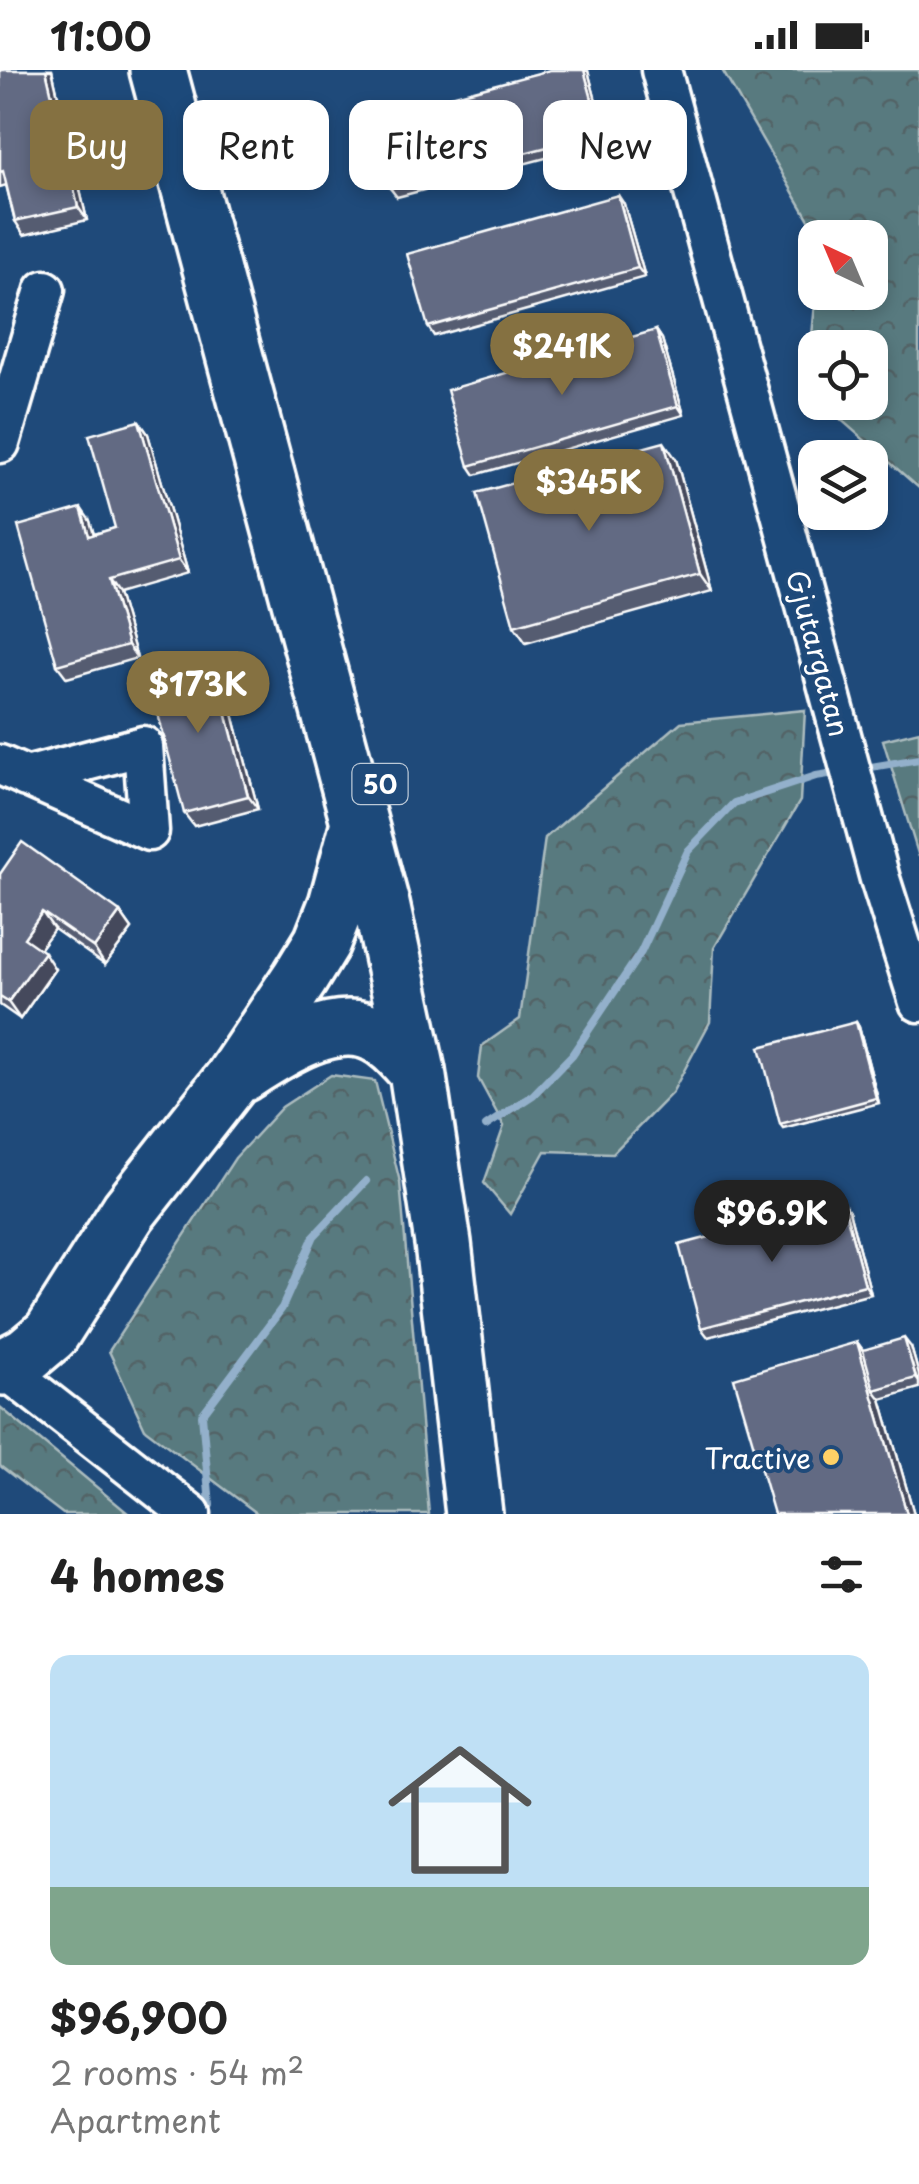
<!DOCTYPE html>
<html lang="en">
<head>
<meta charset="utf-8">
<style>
	body { margin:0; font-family:"Playpen Sans",sans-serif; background:#f6f6f6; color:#222; height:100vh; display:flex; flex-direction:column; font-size:38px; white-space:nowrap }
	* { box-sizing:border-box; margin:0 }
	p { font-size:32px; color:#767676 }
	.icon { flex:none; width:55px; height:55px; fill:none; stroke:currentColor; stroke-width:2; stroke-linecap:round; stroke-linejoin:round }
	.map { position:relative; height:1444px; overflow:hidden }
	.panel { display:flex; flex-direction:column; background:#fff; flex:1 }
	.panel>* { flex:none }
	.guide { position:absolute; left:30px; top:30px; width:860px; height:90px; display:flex; gap:20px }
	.needle { width:65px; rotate:316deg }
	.tools { position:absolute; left:798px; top:150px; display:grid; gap:20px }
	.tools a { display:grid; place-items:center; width:90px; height:90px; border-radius:20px; background:#fff; box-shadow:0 5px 15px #0003; font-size:50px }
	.price { position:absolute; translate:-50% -85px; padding:0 22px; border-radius:35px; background:#857141; color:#fff; font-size:32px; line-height:65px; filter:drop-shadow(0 2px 5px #0008) }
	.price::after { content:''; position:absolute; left:50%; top:60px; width:30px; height:22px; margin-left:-15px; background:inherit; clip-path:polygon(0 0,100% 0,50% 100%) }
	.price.on { background:#222; color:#fff }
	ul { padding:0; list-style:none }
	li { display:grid; align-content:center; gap:20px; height:530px; padding:0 50px }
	li span { display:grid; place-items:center; height:310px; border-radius:20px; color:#555 }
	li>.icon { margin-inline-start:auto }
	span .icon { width:180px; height:180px; fill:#fffc; stroke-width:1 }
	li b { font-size:42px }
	h2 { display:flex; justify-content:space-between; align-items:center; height:120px; padding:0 50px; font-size:42px }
	.pill { padding:0 35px; border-radius:20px; background:#fff; box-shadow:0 5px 15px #0003; font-size:35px; line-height:90px }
	.pill.on { background:#857141; color:#fff }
	.status { display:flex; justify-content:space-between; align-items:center; height:70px; padding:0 50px; background:#fff; direction:ltr }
	.status svg { height:28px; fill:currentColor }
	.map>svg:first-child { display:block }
	.forest { fill:url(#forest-crowns); stroke:#acbcbf; stroke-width:2.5 }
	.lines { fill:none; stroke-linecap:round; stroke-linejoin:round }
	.stream { stroke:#93b0cb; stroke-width:8 }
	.minor-casing { stroke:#fff; stroke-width:45 }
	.highway-casing { stroke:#fff; stroke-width:62 }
	.minor { stroke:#1f4a7a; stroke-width:38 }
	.highway { stroke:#1f4a7a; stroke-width:55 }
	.wall { fill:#545b71; stroke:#fff; stroke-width:2.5 }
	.shaded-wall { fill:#454a5c; stroke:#fff; stroke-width:2.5 }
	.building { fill:#626a83; stroke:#fff; stroke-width:2.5 }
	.poi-dot { fill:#ffd166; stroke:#1f4a7a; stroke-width:4 }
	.labels { text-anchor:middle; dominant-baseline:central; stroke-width:8; stroke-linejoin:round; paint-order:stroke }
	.shield { fill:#1f4a7a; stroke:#bcc9d7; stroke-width:2.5 }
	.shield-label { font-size:25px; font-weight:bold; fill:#fff }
	.street-label { font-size:28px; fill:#fff; stroke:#1f4a7a }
	.poi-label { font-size:28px; fill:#fff; stroke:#1f4a7a; text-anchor:end }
</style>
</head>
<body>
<div class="status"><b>11:00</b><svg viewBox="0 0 49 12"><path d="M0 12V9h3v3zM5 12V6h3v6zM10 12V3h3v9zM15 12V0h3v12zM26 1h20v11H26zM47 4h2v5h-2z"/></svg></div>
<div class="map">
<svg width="919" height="1444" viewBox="0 0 919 1444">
	<defs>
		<pattern id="forest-crowns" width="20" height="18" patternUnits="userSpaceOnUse" patternTransform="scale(2.5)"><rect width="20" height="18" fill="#587a7f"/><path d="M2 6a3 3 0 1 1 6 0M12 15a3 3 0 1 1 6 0" fill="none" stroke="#526366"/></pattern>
	</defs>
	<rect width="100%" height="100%" fill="#1f4a7a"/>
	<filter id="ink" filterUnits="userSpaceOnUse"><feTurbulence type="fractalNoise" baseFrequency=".01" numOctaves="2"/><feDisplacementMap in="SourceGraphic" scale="20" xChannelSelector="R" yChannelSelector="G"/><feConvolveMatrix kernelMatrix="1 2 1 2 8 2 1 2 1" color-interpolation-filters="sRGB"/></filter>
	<g filter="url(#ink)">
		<path class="forest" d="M722 0H919V418L822 333 870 332V278H815V326L807 319 816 223 870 222V168L819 167Z
			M805 640 800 731 714 878 710 952 672 1023 613 1083 545 1081 510 1144 484 1113 504 1056 478 1008 482 976 520 949 545 768 681 652Z
			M919 661V787L883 670Z
			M331 1005 375 1011 400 1112 429 1444H258L145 1359 109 1281 235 1088 282 1037Z
			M0 1337 129 1444H63L0 1396Z"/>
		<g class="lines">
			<path class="stream" d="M859 699 919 689
				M486 1056 533 1025 572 985 641 882 688 781 734 733 816 706 841 702
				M210 1435 202 1345 282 1238 314 1166 366 1111"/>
			<g class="minor-casing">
				<path id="minor" d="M661 0 880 809 919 932
					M0 373 45 220
					M0 695 149 761 143 676 26 707
					M0 1295 191 1444"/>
			</g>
			<g class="highway-casing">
				<path id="highway" d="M158 0 381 834 417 1001 443 1173 474 1444
					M242 1004C276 982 333 943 375 964 392 972 404 987 417 1001
					M3 1297 26 1285 51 1264 129 1141 231 1011 300 908 322 872 337 834 358 757"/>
			</g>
			<use href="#minor" class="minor"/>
			<use href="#highway" class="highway"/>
		</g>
		<path class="wall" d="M0 0H52L87 150 24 165 15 151 6 115 0 117Z
			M588 1 607 72 397 127 390 118Z
			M624 134 645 207 434 266 428 257Z
			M656 260 662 269 684 345 475 405 469 396Z
			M139 351 148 364 188 503 118 523 137 588 67 608 57 595 90 451 94 464 115 458Z
			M676 389 712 521 526 573 514 556Z
			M212 589 222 602 258 739 194 756 184 743Z
			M0 804 120 842 132 859 105 895 54 859 39 879 55 899 20 949 0 935Z
			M856 952 859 957 879 1033 783 1058 780 1054Z
			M843 1132 849 1141 871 1224 708 1267 701 1258Z
			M857 1272 863 1280 911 1277 919 1305V1318L881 1329 914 1444Z"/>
		<path class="shaded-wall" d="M46 0H52L87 150 78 137Z
			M584 0 588 1 607 72 601 63Z
			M618 125 624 134 645 207 638 198Z
			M656 260 662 269 684 345 678 336Z
			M139 351 148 364 188 503 179 490Z
			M664 372 676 389 712 521 700 504Z
			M81 438 90 451 98 479 89 466Z
			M109 510 118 523 137 588 128 575Z
			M212 589 222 602 258 739 248 726Z
			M42 842 54 859 35 885 24 868Z
			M120 842 132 859 105 895 94 878Z
			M44 882 55 899 20 949 8 932Z
			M856 952 859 957 879 1033 876 1028Z
			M843 1132 849 1141 871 1224 865 1215Z
			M904 1268 911 1277 919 1305V1312L916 1308Z
			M857 1272 869 1289 874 1320 881 1329 914 1444H907Z"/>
		<path class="building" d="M0 0H46L78 137 15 151 3 101 0 102Z
			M550 0H584L601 63 390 118 372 47Z
			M618 125 638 198 428 257 407 184Z
			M656 260 678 336 469 396 447 320Z
			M139 351 179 490 109 510 128 575 57 595 18 456 81 438 89 466 115 458 89 365Z
			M664 372 700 504 514 556 477 423Z
			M212 589 248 726 184 743 148 606Z
			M22 772 120 842 94 878 42 842 24 868 44 882 8 932 0 927V804Z
			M856 952 876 1028 780 1054 760 977Z
			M843 1132 865 1215 701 1258 679 1175Z
			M904 1268 916 1308 874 1320 863 1280Z
			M857 1272 907 1444H774L734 1308Z"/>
	</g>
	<circle class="poi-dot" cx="831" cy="1387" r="10"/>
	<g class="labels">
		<rect class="shield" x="352.5" y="694" width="55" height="40" rx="8"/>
		<g class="shield-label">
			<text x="380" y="714">50</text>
		</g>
		<g class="street-label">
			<text transform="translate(819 583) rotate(75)">Gjutargatan</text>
		</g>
		<g class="poi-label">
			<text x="811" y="1387">Tractive</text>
		</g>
	</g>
</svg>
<div class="tools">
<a><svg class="needle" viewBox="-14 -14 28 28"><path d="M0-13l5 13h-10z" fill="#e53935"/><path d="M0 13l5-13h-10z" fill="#767676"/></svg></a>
<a><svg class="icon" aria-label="locate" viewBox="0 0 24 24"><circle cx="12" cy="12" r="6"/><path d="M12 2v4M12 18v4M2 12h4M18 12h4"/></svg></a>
<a><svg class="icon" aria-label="layers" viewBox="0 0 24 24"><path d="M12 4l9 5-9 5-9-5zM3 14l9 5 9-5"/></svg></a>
</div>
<b class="price" style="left:562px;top:328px">$241K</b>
<b class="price" style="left:589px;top:464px">$345K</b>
<b class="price" style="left:198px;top:666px">$173K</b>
<b class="price on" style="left:772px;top:1195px">$96.9K</b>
<div class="guide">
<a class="pill on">Buy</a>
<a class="pill">Rent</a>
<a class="pill">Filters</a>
<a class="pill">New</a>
</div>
</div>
<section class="panel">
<h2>4 homes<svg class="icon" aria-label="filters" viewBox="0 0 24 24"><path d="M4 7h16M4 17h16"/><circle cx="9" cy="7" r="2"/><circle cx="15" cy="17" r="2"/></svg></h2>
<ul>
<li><span style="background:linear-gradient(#bfe0f5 75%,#7fa58c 0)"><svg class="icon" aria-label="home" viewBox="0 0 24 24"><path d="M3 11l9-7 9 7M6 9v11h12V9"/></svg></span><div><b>$96,900</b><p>2 rooms · 54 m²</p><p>Apartment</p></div></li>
</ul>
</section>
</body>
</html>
